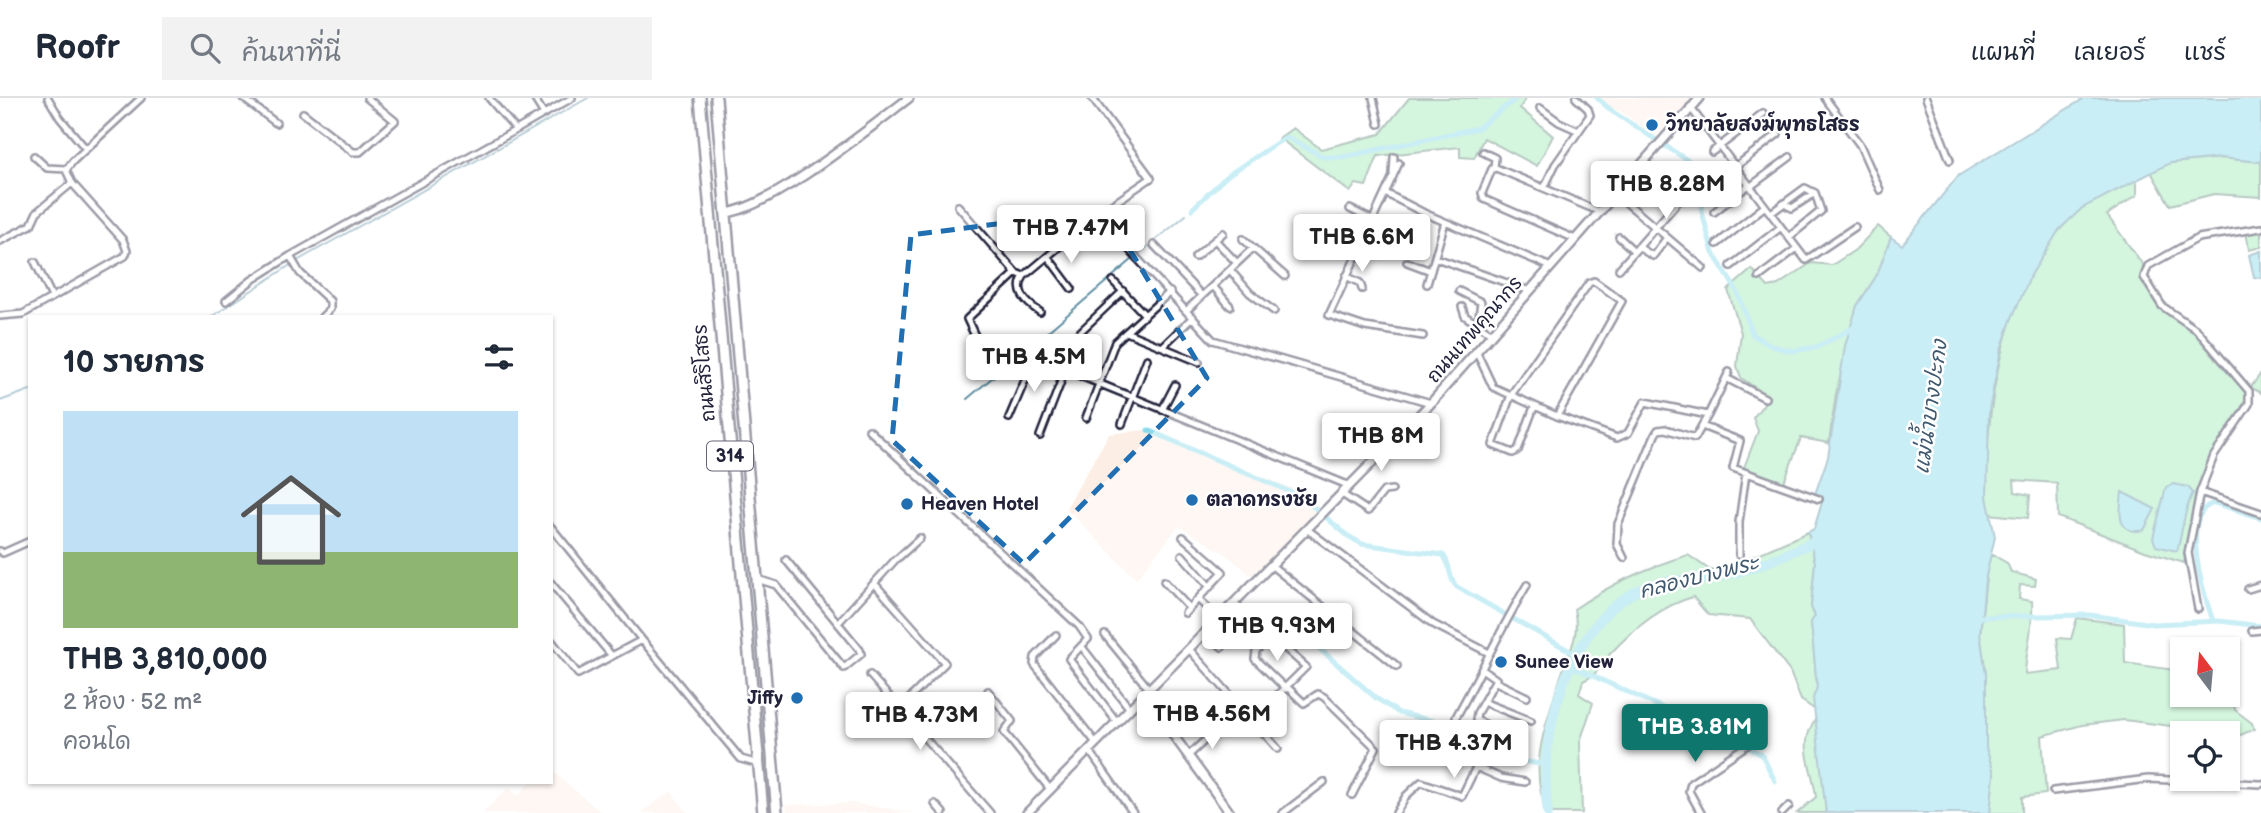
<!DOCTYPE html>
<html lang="th">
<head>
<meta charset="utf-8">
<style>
	body { margin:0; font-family:"Balsamiq Sans","Playpen Sans Thai",sans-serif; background:#f2f2f3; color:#1f2937; height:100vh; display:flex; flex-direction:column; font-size:26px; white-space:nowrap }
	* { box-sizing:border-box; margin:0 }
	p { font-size:23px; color:#747a83 }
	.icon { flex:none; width:38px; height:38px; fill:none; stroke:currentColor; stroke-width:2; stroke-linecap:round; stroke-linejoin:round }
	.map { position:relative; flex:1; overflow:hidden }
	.sheet { position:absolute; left:28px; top:217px; width:525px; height:469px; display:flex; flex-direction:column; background:#fff; border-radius:0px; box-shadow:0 2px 5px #0004 }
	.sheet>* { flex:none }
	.needle { width:46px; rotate:344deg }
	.fabs { position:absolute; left:2170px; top:539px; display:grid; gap:14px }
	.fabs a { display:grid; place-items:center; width:70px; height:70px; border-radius:0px; background:#fff; box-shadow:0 2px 5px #0004; font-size:35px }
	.price { position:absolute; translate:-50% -60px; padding:0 16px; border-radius:7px; background:#fff; color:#222; font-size:23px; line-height:46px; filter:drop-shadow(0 2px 4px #0008) }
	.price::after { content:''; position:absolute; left:50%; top:42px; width:21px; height:16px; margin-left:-10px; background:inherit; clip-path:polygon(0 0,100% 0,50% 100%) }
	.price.selected { background:#0f766e; color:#fff }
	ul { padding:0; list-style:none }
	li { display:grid; align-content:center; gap:14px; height:371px; padding:0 35px }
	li+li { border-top:2px solid #e0e1e3 }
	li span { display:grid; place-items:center; height:217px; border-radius:0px; color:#555 }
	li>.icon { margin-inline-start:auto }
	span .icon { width:126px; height:126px; fill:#fffc; stroke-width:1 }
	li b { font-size:30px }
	h2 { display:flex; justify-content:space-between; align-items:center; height:84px; padding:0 35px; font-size:30px }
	header { display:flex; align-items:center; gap:42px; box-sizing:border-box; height:98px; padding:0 35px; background:#fff; border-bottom:2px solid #e0e1e3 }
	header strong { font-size:33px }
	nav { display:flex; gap:38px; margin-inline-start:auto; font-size:24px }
	.search { width:490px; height:63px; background:#f2f2f3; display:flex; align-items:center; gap:18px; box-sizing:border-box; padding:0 24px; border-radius:0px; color:#747a83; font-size:26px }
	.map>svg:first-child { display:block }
	.built { fill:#fceee4 }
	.green { fill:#a0e8b6; stroke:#618578; stroke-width:2 }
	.water { fill:#8ad9e9; stroke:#6090a3; stroke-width:2 }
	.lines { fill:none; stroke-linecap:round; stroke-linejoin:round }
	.stream { stroke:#6090a3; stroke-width:2 }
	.canal { stroke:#8ad9e9; stroke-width:5 }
	.river { stroke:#8ad9e9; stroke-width:10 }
	.street-casing { stroke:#22223b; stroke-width:10 }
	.secondary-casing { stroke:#22223b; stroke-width:12 }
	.highway-casing { stroke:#22223b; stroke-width:14 }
	.street { stroke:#fff; stroke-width:5 }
	.secondary { stroke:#fff; stroke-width:7 }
	.highway { stroke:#fff; stroke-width:9 }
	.marked { fill:none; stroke:#1f6fb2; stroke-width:5; stroke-dasharray:14 9; stroke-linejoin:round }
	.poi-dot { fill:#1f6fb2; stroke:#fff; stroke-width:2.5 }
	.labels { text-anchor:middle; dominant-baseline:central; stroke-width:5; stroke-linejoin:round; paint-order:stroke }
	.shield { fill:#fff; stroke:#646476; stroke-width:2 }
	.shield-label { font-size:18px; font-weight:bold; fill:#22223b }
	.poi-label { font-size:19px; font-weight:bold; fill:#22223b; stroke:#fff; text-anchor:start }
	.street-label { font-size:19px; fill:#22223b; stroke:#fff }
	.water-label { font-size:21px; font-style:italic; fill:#41596f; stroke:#fff }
</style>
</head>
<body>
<header>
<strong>Roofr</strong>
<div class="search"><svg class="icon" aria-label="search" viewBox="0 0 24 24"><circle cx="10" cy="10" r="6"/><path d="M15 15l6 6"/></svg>ค้นหาที่นี่</div>
<nav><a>แผนที่</a><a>เลเยอร์</a><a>แชร์</a></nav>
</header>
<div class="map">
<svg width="2261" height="715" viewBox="0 0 2261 715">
	<rect width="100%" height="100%" fill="#fff"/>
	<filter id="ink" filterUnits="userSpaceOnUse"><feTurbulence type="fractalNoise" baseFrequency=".0143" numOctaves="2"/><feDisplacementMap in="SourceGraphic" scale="14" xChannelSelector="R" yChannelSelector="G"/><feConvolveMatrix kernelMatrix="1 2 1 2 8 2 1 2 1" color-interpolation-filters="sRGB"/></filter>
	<g filter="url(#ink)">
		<path class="built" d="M1602 0H1693L1654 39 1623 15 1600 6Z
			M1144 332 1304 395 1321 410 1252 478 1227 457 1179 428 1136 481 1066 410 1109 336Z
			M551 672 602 715H483L509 689 518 698 530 684H551Z
			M671 694 688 715H640Z
			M852 705 914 715H787L786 707Z"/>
		<path class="green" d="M1409 0H1526L1520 10 1553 38 1537 68 1484 40 1474 60 1460 59V49L1378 58 1366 88 1356 86 1350 94 1279 40 1293 30 1321 51 1380 36Z
			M2221 60 2261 64V99L2214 96 2170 107 2151 74 2170 65Z
			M2137 80V97L2107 117 2143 167 2142 182 2251 289 2261 275V295L2252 290 2199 387 2184 465 2145 453 2058 419 2057 385 2014 382 2015 394 2030 397 2028 420 1988 416C1981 321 2002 175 2081 111 2096 98 2120 90 2137 80Z
			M1878 128 1891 139 1877 177 1857 208 1836 296 1829 345 1801 340 1784 384 1743 372 1758 333 1753 320 1769 299 1741 280 1737 268 1741 235 1728 192 1752 171 1768 189 1778 187 1811 165 1832 167 1855 152Z
			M2261 132V149L2249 152 2246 133Z
			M1808 434 1815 464 1811 509 1815 519 1811 524 1817 589 1814 611 1801 602 1790 574 1750 521 1708 517 1693 499C1660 508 1632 532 1609 557 1599 568 1598 577 1583 583L1579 596 1593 605 1580 644 1582 715H1549C1526 677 1546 624 1559 584 1567 557 1581 540 1574 511 1611 486 1645 470 1688 457L1710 472 1720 473Z
			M1993 457 2007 465 2011 474 2036 481 2035 488 2020 487 2019 501 2032 503C2034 528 2026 551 2025 576L2061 572 2057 540 2071 541 2077 520 2124 526 2125 565 2182 573V597H2228V578L2235 612 2252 625 2254 631 2241 637 2124 622 2082 627 2042 638 2046 696 2022 699V715H1990L1994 675 1986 650V576L1980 536 1988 460Z
			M1817 619 1826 715H1797L1816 699C1813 669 1796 646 1817 619Z"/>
		<path class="water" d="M2085 0H2261V64L2221 60 2170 65 2082 110 2059 132 2031 177 2011 222 2001 252 1989 312 1987 399 1995 439 1985 482 1980 536 1986 576V650L1994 675 1990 715H1826L1813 600 1817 589 1811 524 1815 518 1811 509 1815 464 1808 434 1814 431 1823 401 1815 396 1828 359 1845 248 1857 208 1877 177 1891 139 1902 147 1958 78Z
			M2261 153V180L2254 179 2249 157Z
			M2173 386 2188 389 2193 395C2183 414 2183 433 2177 453L2156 448 2153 440 2166 390Z
			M2122 394 2155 411 2144 432C2115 438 2120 413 2122 394Z"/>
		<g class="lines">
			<path class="stream" d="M1140 155 1186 117
				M297 163 588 0
				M211 219 292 166
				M1026 252 1133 161
				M967 301 1019 257
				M0 303 30 292"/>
			<path class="canal" d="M1597 0 1613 14 1698 69 1704 82 1702 114 1713 155 1737 193 1753 237 1772 248 1792 253 1817 249 1855 229
				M1192 111 1228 77 1286 39 1324 59H1344L1478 30 1517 0
				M1148 332 1302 399 1348 438 1362 446 1443 457C1452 467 1447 479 1457 489L1577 557
				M1978 519 2090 517 2154 526 2219 523 2261 528
				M2213 523C2205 500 2177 413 2215 405L2261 420
				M1320 551 1376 600 1399 615 1433 623 1518 662 1545 667
				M1571 568 1750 650 1762 657 1775 683"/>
			<path class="river" d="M1548 715C1536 642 1567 526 1639 492 1665 479 1695 483 1722 478 1756 472 1790 453 1822 441"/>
			<g class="street-casing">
				<path id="street" d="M48 0 60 20 86 51
					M243 0 276 25
					M489 0 516 32 572 0
					M534 0 544 16
					M1373 0 1379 26
					M1825 0 1860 47 1880 92
					M1926 0 1950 62
					M1690 9 1806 162 1855 129
					M1540 10 1559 24 1579 33
					M303 15 353 54H360L395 23 367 0
					M1483 54 1495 60 1494 70
					M1712 54 1763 15
					M34 58 47 70 67 71
					M1399 65 1329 217 1365 229 1423 238
					M1735 69 1778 36
					M1393 76 1394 59
					M1751 88 1790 59
					M1544 90 1555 67 1590 17 1588 11 1576 0
					M1615 95 1703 170
					M1387 96 1424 115 1551 169
					M1784 106 1792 110 1815 95
					M958 108 1016 175 1024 178 1097 117 1151 80 1092 0
					M1350 111 1374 123
					M1714 114 1749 87
					M1771 115 1805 90 1815 95 1821 113 1789 139
					M1097 117 1213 242 1431 305
					M2261 130 2198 140 2148 168 2144 179 2162 208 2197 232 2249 293V306L2214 358 2200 394 2261 415
					M1619 139 1634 153
					M1243 141 1285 178
					M1575 141 1484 101 1482 95 1492 71 1496 70 1598 113
					M1215 142 1237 165
					M0 143 31 127 37 114 72 85
					M1717 146 1765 108
					M1154 147 1202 198
					M1638 149 1653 158 1666 141
					M290 158 300 175 330 203V211L322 219
					M1048 159 1072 191
					M1195 159 1223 135
					M1436 160 1530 193
					M35 164 52 199
					M1407 164 1431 173
					M1731 168 1781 129
					M1619 171 1691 89
					M1230 172 1250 195 1274 213
					M1024 178C1014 193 1026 205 1040 214
					M1346 178 1360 185 1362 191
					M1759 179 1797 150
					M1113 183 1145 217
					M1427 186 1445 124
					M1213 188 1230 208
					M1459 193 1481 204 1478 226
					M226 203 252 182 290 158 516 32
					M1462 209 1465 218 1492 236
					M1187 212 1253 150
					M0 218 23 216 125 158 127 153 123 142 72 85 66 72 73 63 141 0
					M1126 234 1199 264
					M975 238 967 221 1016 175
					M1163 248 1193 219
					M1022 254 1350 388
					M1477 255 1493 289 1557 318 1617 340 1628 335 1645 304 1708 317 1729 274
					M1726 280 1765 300
					M1534 309 1518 352 1513 355 1493 347 1511 297 1589 185 1594 183 1622 203 1557 318
					M1162 312 1175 287
					M1009 320 1034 261
					M1086 320 1115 244 1170 194
					M1122 326 1147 261
					M1702 328 1740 343 1733 370 1819 401
					M869 332 1079 528 1088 541 1069 561 1117 624
					M1040 338 1080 234 1123 193
					M1342 396 1368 413 1384 393 1392 392
					M551 429 642 542
					M1308 432 1433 526 1489 555
					M1183 439 1223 474 1185 515
					M0 453 3 455 30 443
					M1182 457 1210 489
					M1739 457V424L1746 375
					M899 459 920 440
					M1624 460 1617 446 1618 426 1655 337 1658 332 1665 331 1695 340 1708 317
					M1272 468 1397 568
					M757 481 776 487 844 570 861 556 860 552 786 462
					M1164 483 1189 510
					M551 485 612 558
					M874 485 945 565 899 611
					M2248 491 2261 487
					M1198 501 1218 521
					M1234 505 1306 569 1252 622
					M2198 511 2188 455 2200 394
					M838 525 896 461
					M1207 533 1222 549
					M2252 533 2261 532
					M1056 537 1035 559 1034 566 1096 645
					M1105 537 1149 591
					M1271 538 1256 553 1255 561 1286 591
					M551 542 578 576 642 542 741 661 759 666
					M1082 549 1130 611
					M1189 551 1278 651
					M1483 572 1496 581 1477 615 1476 622 1519 642
					M870 577 990 715
					M1496 584 1527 599
					M1288 590 1304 605 1318 596 1324 599 1376 650 1352 697
					M988 593 1012 623 1004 634 1050 691
					M1483 604 1531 623
					M1456 619C1481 575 1501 530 1527 487
					M1089 652 1133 715
					M1188 658 1218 630
					M2053 693 2148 681 2261 686
					M935 706 943 715
					M1283 715 1324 684
					M1396 715 1406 698 1421 684 1462 698 1476 669 1501 680 1525 684
					M1701 715 1689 693 1691 685 1759 639
					M1782 715 1789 708"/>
			</g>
			<g class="secondary-casing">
				<path id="secondary" d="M725 115C772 110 869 30 909 0
					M1144 597 1230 715
					M1027 715 1431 305 1700 0"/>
			</g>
			<g class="highway-casing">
				<path id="highway" d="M700 0 763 715
					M716 0 777 715"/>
			</g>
			<use href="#street" class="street"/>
			<use href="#secondary" class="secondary"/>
			<use href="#highway" class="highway"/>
		</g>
	</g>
	<path d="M0 0H2261V715H0ZM1106 112 1207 280 1024 466 892 342 911 137Z" fill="#fff" fill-opacity=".55" fill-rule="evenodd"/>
	<path class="marked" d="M1106 112 1207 280 1024 466 892 342 911 137Z"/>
	<g class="poi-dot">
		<circle cx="1652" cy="27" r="7"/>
		<circle cx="1192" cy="402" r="7"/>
		<circle cx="907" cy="406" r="7"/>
		<circle cx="1501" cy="564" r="7"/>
		<circle cx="797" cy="600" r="7"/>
	</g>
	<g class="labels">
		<rect class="shield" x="707" y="343.5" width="46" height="29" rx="5"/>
		<g class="shield-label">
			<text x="730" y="358">314</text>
		</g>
		<g class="poi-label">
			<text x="1666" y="27">วิทยาลัยสงฆ์พุทธโสธร</text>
			<text x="1206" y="402">ตลาดทรงชัย</text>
			<text x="921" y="406">Heaven Hotel</text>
			<text x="1515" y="564">Sunee View</text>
			<text x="783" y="600" text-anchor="end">Jiffy</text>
		</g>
		<g class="street-label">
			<text transform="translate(1475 232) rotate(-49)">ถนนเทพคุณากร</text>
			<text transform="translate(705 275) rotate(-95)">ถนนสิริโสธร</text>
		</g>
		<g class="water-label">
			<text transform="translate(1931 309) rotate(-82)">แม่น้ำบางปะกง</text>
			<text transform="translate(1699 479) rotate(-14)">คลองบางพระ</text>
		</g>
	</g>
</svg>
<div class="fabs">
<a><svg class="needle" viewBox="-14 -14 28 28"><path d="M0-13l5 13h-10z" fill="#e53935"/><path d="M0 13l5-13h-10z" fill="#747a83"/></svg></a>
<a><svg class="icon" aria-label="locate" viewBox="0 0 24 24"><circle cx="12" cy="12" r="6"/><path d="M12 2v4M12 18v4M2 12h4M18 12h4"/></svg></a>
</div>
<b class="price" style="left:1666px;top:123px">THB 8.28M</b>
<b class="price" style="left:1071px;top:167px">THB 7.47M</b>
<b class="price" style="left:1362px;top:176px">THB 6.6M</b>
<b class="price" style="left:1034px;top:296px">THB 4.5M</b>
<b class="price" style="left:1381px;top:375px">THB 8M</b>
<b class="price" style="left:1277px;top:565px">THB 9.93M</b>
<b class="price" style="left:1212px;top:653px">THB 4.56M</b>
<b class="price" style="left:920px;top:654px">THB 4.73M</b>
<b class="price selected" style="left:1695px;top:666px">THB 3.81M</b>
<b class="price" style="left:1454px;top:682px">THB 4.37M</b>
<section class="sheet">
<h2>10 รายการ<svg class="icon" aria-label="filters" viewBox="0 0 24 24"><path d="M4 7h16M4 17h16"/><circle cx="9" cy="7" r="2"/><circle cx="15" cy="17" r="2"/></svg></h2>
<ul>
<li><span style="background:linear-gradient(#bfe0f5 65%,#8fb573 0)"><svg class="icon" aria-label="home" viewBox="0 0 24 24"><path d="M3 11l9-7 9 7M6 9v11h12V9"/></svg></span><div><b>THB 3,810,000</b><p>2 ห้อง · 52 m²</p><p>คอนโด</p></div></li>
</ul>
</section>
</div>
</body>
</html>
